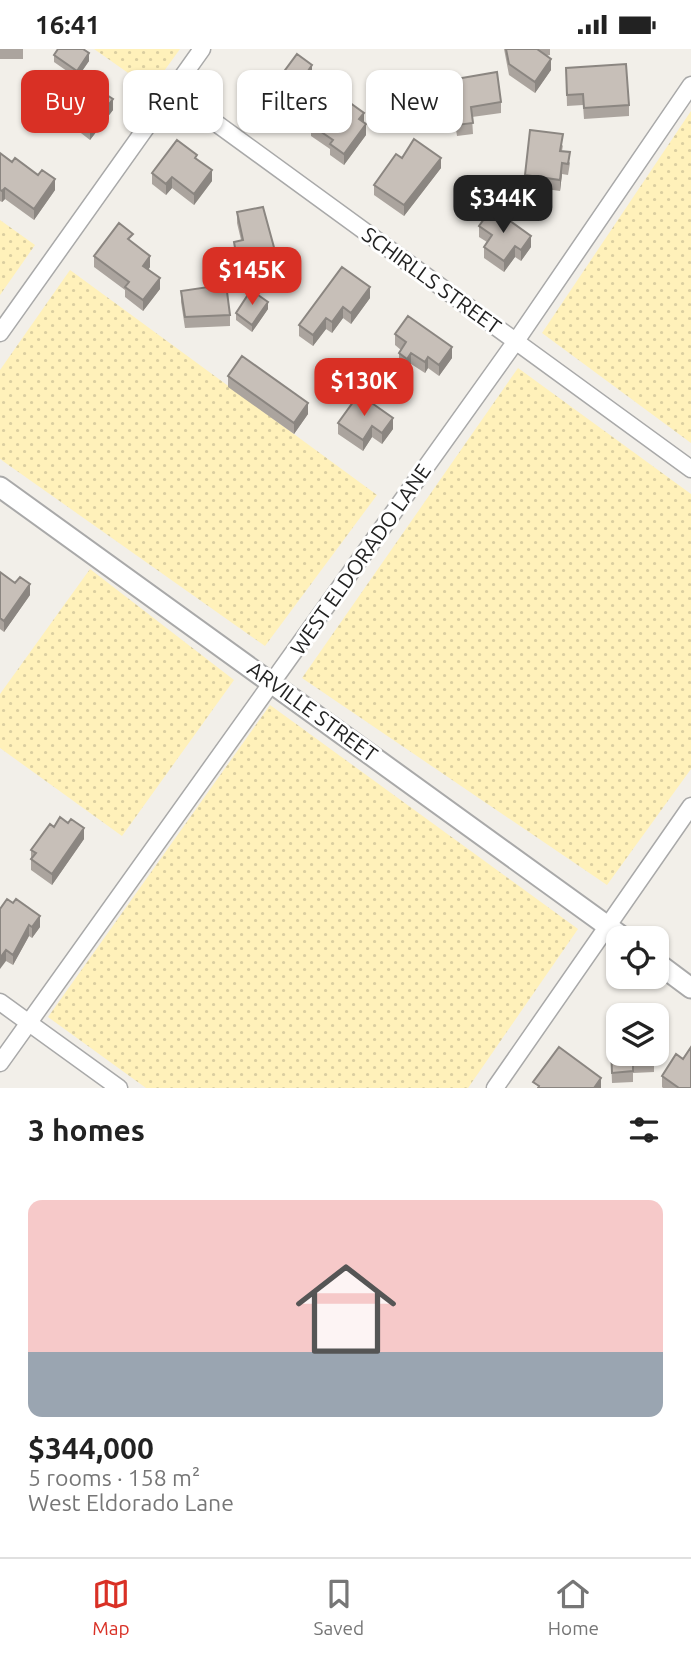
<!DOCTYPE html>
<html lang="en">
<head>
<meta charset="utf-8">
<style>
	body { margin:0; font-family:Ubuntu,sans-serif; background:#f2f2f2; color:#222; height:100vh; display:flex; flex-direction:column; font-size:26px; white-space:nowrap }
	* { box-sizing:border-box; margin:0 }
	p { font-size:23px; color:#767676 }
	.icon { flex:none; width:38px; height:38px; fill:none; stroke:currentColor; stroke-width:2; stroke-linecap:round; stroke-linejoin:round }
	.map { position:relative; height:1039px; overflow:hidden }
	.side { display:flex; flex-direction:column; background:#fff; flex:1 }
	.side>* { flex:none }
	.guide { position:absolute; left:21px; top:21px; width:649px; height:63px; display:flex; gap:14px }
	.controls { position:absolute; left:606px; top:877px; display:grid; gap:14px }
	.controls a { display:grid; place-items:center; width:63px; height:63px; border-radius:14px; background:#fff; box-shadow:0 2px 5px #0004; font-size:35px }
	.price { position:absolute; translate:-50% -60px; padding:0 16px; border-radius:14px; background:#d93025; color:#fff; font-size:23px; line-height:46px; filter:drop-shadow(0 2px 4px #0008) }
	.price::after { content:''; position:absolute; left:50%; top:42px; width:21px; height:16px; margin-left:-10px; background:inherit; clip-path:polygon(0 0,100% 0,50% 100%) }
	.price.active { background:#222; color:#fff }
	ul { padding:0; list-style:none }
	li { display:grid; align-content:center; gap:14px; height:371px; padding:0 28px }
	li+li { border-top:2px solid #e0e0e0 }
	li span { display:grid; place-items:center; height:217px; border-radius:14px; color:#555 }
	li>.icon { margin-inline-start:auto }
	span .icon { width:126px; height:126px; fill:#fffc; stroke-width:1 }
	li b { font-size:30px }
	h2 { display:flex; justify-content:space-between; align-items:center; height:84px; padding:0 28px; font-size:30px }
	.tag { padding:0 24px; border-radius:14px; background:#fff; box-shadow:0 2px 5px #0004; font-size:24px; line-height:63px }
	.tag.active { background:#d93025; color:#fff }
	.status { display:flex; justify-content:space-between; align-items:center; height:49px; padding:0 35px; background:#fff; direction:ltr }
	.status svg { height:19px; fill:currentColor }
	.dock { display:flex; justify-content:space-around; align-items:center; height:98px; border-top:2px solid #e0e0e0; background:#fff; font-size:19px; color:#767676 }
	.dock a { display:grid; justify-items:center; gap:4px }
	.dock .active { color:#d93025 }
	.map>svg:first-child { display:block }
	.sand { fill:url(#sand-dots) }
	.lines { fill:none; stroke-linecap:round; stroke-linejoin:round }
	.minor-casing { stroke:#a9a9a9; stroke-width:19 }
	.tertiary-casing { stroke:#a9a9a9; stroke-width:23 }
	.minor { stroke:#fff; stroke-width:16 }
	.tertiary { stroke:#fff; stroke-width:19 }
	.wall { fill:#aba49e }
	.shaded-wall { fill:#8b8681 }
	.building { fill:#c7bfb8; stroke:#8b8681; stroke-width:2 }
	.labels { text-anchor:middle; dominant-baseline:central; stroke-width:6; stroke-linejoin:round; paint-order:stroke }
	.street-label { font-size:21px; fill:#222; stroke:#fff }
</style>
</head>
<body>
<div class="status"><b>16:41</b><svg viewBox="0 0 49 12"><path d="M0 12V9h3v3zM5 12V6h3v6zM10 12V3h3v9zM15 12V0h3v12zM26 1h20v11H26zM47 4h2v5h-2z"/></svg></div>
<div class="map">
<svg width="691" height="1039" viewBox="0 0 691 1039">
	<defs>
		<pattern id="sand-dots" width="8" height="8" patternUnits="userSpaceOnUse" patternTransform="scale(1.75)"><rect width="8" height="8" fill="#fff1ba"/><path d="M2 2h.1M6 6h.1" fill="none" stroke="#dacea0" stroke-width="1.8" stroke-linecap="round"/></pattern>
	</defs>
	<rect width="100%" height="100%" fill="#f2efe9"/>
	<path class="sand" d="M94 0H180L151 40Z
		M691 62V394L542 284Z
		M0 171 35 196 0 246Z
		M70 221 377 446 265 597 0 410V321Z
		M518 319 691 445V720L607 836 302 629Z
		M90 520 234 631 122 787 0 699V645Z
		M270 656 578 880 468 1039H146L48 968Z"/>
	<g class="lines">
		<g class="minor-casing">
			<path id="minor" d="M172 42 691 420
				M0 284 202 0
				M0 953 119 1039
				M0 1014 516 292 691 36
				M495 1039 691 757"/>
		</g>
		<g class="tertiary-casing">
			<path id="tertiary" d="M0 438 624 889
				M656 913 691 939"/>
		</g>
		<use href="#minor" class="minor"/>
		<use href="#tertiary" class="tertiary"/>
	</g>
	<path class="wall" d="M0 0H23V10H0Z
		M504 0H550V6L546 7 551 21 535 44 509 26Z
		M54 6 89 12 78 28 113 61 90 91 77 81V70L59 57V46L74 27 54 13Z
		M566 19 629 56V67L584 70 583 56 567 57Z
		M312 23 291 55 274 44V36Z
		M450 31 501 53V64L472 68 473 85 457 87 450 41Z
		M364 74 366 86 344 116 330 106V100L311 87V76Z
		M563 96 562 102 570 114 568 126 562 125 560 142 525 137V126Z
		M0 104 55 141 34 171 5 150 2 153 0 152Z
		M402 109 441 119 404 167 374 146V136Z
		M197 110 212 132 194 156 172 139 166 146 152 135V124Z
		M237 163 275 202V213L237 221 234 204V193L241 191 237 174Z
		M479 177 531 198 521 212 515 208 504 223 484 209V198L487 193 479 188Z
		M133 194 150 218 148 221 160 240 143 262 125 248V241L94 218V207Z
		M342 218 370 249 351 275 343 269 332 284 326 280 313 297 299 287V276Z
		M208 229 230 266V277L185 279 181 253V242L208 239Z
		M268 260 252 283 236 271V264Z
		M395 285 452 309 439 327 428 319 425 324 411 315 407 321 399 315V304L401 301 395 296Z
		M228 327 308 365 294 385 228 338Z
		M338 374 393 380 382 395 372 388 363 402 338 385Z
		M0 523 30 546 4 583 0 580Z
		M54 778 84 790 52 836 31 821V801Z
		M0 860 40 878 32 889 29 887 13 916 6 912Z
		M610 983 654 1004V1023L633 1024V1033L612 1034Z
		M662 1027 691 1039H663L662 1038Z"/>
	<path class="shaded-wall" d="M89 4V12L77 29V22Z
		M551 10V21L535 44V33Z
		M312 16V23L291 55V47Z
		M113 50V61L90 91V80Z
		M364 64V75L359 70Z
		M366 75V86L344 116V105Z
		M441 109V119L404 167V156Z
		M562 114V125L560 142V131Z
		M212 121V132L194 156V145Z
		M172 128V139L166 146V135Z
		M55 130V141L34 171V160Z
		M5 139V150L2 153V142Z
		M531 187V198L521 212V201Z
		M515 197V208L504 223V212Z
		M150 207V218L143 228V217Z
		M160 229V240L143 262V251Z
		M370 238V249L351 275V264Z
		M268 253V260L252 283V276Z
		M343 258V269L332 284V273Z
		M326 269V280L313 297V286Z
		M452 298V309L439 327V316Z
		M411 304V315L407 321V310Z
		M428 308V319L425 324V313Z
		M308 354V365L294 385V374Z
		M393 369V380L382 395V384Z
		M372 377V388L363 402V391Z
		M30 535V546L4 583V572Z
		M84 779V790L52 836V825Z
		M40 867V878L32 889V878Z
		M29 876V887L13 916V906Z
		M6 901V912L0 920V909Z
		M601 1029V1039H594Z"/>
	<path class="building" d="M58 0H83L89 4 77 22 54 6Z
		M506 0H537L551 10 535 33 509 15Z
		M297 5 312 16 291 47 274 36Z
		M626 15 629 56 584 59 583 45 567 46 566 19Z
		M497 23 501 53 471 58 473 74 457 76 450 31Z
		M75 26 113 50 90 80 77 70 82 63 59 46Z
		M335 43 364 64 359 70 366 75 344 105 330 95 333 91 311 76Z
		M530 81 563 85 560 102 570 103 568 115 562 114 560 131 525 126Z
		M414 90 441 109 404 156 374 136 396 105 402 109Z
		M177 91 197 106 195 109 212 121 194 145 172 128 166 135 152 124Z
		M0 104 12 113 15 109 38 126 42 121 55 130 34 160 5 139 2 142 0 141Z
		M263 158 275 202 237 210 234 193 243 191 237 163Z
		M492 159 531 187 521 201 515 197 504 212 484 198 492 186 479 177Z
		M119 174 133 185 128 190 150 207 143 217 160 229 143 251 125 238 129 233 94 207Z
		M342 218 370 238 351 264 343 258 332 273 326 269 313 286 299 276Z
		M225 227 230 266 185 268 181 242 209 238 208 229Z
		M251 241 268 253 252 276 236 264Z
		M408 267 452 298 439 316 428 308 425 313 411 304 407 310 399 304 406 293 395 285Z
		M242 307 308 354 294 374 228 327Z
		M359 345 393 369 382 384 372 377 363 391 338 374Z
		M0 523 15 534 20 528 30 535 4 572 0 569Z
		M60 768 68 774 71 770 84 779 52 825 31 810 36 804 31 801 50 775 54 778Z
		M7 850 13 854 16 850 40 867 32 878 29 876 13 906 6 901 0 909V860Z
		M610 972H618V1004H654V1012L633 1013V1022L612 1024Z
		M559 998 601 1029 594 1039H538L539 1037 533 1033Z
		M691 998V1039H679L662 1027 676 1005 683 1010Z"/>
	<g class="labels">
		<g class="street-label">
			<text transform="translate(432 231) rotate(36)">SCHIRLLS STREET</text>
			<text transform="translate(360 510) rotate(-55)">WEST ELDORADO LANE</text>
			<text transform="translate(313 662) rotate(36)">ARVILLE STREET</text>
		</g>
	</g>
</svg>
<div class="controls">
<a><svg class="icon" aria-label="locate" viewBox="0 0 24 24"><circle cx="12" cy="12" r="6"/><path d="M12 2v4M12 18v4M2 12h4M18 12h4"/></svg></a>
<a><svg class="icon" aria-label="layers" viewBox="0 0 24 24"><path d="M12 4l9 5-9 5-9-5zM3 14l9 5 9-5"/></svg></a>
</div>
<b class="price active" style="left:503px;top:186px">$344K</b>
<b class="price" style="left:252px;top:258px">$145K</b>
<b class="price" style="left:364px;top:369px">$130K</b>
<div class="guide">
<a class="tag active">Buy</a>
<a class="tag">Rent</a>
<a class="tag">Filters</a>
<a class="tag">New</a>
</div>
</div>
<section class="side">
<h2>3 homes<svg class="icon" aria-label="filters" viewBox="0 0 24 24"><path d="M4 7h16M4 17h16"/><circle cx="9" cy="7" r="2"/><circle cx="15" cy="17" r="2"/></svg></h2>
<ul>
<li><span style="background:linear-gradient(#f6c9c9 70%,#9aa5b1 0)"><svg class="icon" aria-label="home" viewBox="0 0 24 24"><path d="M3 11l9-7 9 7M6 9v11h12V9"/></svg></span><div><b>$344,000</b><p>5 rooms · 158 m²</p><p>West Eldorado Lane</p></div></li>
</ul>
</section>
<nav class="dock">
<a class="active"><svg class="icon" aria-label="map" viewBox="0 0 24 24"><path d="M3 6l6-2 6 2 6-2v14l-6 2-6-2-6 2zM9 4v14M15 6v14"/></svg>Map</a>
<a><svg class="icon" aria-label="saved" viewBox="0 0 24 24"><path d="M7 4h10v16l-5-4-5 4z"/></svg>Saved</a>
<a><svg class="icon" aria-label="home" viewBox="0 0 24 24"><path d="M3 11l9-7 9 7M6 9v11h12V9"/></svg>Home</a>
</nav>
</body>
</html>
